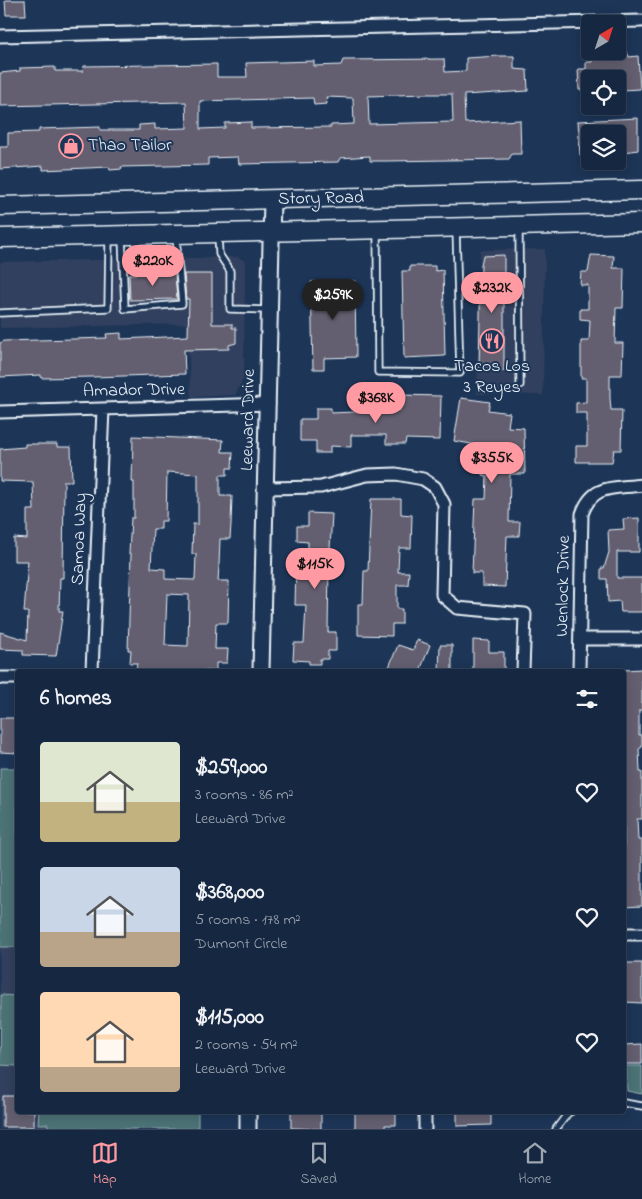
<!DOCTYPE html>
<html lang="en">
<head>
<meta charset="utf-8">
<style>
	body { margin:0; font-family:"Indie Flower",sans-serif; background:#23344c; color:#f1f3f6; height:100vh; display:flex; flex-direction:column; font-size:19px; white-space:nowrap }
	* { box-sizing:border-box; margin:0 }
	p { font-size:16px; color:#9ea6b1 }
	.icon { flex:none; width:28px; height:28px; fill:none; stroke:currentColor; stroke-width:2; stroke-linecap:round; stroke-linejoin:round }
	.map { position:relative; flex:1; overflow:hidden }
	.details { position:absolute; left:15px; top:669px; width:611px; height:445px; display:flex; flex-direction:column; background:#162841; border-radius:5px; box-shadow:0 2px 12px #0003,0 0 0 1px #35445a }
	.details>* { flex:none }
	.needle { width:32px; rotate:39deg }
	.buttons { position:absolute; left:581px; top:15px; display:grid; gap:10px }
	.buttons a { display:grid; place-items:center; width:45px; height:45px; border-radius:5px; background:#162841; box-shadow:0 2px 12px #0003,0 0 0 1px #35445a; font-size:25px }
	.price { position:absolute; translate:-50% -42px; padding:0 11px; border-radius:18px; background:#ff9aa2; color:#111; font-size:16px; line-height:32px; filter:drop-shadow(0 1px 2px #0008) }
	.price::after { content:''; position:absolute; left:50%; top:30px; width:15px; height:11px; margin-left:-8px; background:inherit; clip-path:polygon(0 0,100% 0,50% 100%) }
	.price.active { background:#222; color:#fff }
	ul { padding:0; list-style:none }
	li { display:flex; align-items:center; gap:15px; height:125px; padding:0 25px }
	li span { display:grid; place-items:center; flex:none; width:140px; height:100px; border-radius:5px; color:#555 }
	li>.icon { margin-inline-start:auto }
	span .icon { width:60px; height:60px; fill:#fffc; stroke-width:1 }
	li b { font-size:21px }
	h2 { display:flex; justify-content:space-between; align-items:center; height:60px; padding:0 25px; font-size:21px }
	.menu { display:flex; justify-content:space-around; align-items:center; height:70px; border-top:1px solid #35445a; background:#162841; font-size:14px; color:#9ea6b1 }
	.menu a { display:grid; justify-items:center; gap:2px }
	.menu .active { color:#ff9aa2 }
	.map>svg:first-child { display:block }
	.built { fill:#32415e }
	.green { fill:#4c7274; stroke:#9ab2b6 }
	.building { fill:#635e70; stroke:#e8f1f8; fill-rule:evenodd }
	.lines { fill:none; stroke-linecap:round; stroke-linejoin:round }
	.lane-casing { stroke:#e8f1f8; stroke-width:9 }
	.street-casing { stroke:#e8f1f8; stroke-width:15 }
	.secondary-casing { stroke:#e8f1f8; stroke-width:19 }
	.primary-casing { stroke:#e8f1f8; stroke-width:21 }
	.lane { stroke:#1d3557; stroke-width:5.5 }
	.street { stroke:#1d3557; stroke-width:11 }
	.secondary { stroke:#1d3557; stroke-width:15 }
	.primary { stroke:#1d3557; stroke-width:18 }
	.labels { text-anchor:middle; dominant-baseline:central; stroke-width:4; stroke-linejoin:round; paint-order:stroke }
	.poi-label { font-size:18px; fill:#e8f1f8; stroke:#1d3557; text-anchor:start }
	.street-label { font-size:18px; fill:#e8f1f8; stroke:#1d3557 }
</style>
</head>
<body>
<div class="map">
<svg width="642" height="1129" viewBox="0 0 642 1129">
	<rect width="100%" height="100%" fill="#1d3557"/>
	<filter id="ink" filterUnits="userSpaceOnUse"><feTurbulence type="fractalNoise" baseFrequency=".02" numOctaves="2"/><feDisplacementMap in="SourceGraphic" scale="10" xChannelSelector="R" yChannelSelector="G"/><feConvolveMatrix kernelMatrix="1 2 1 2 8 2 1 2 1" color-interpolation-filters="sRGB"/></filter>
	<g filter="url(#ink)">
		<path class="built" d="M545 249 543 395 477 394 480 250Z
			M238 257 245 261 244 377 235 395 191 397 187 324 0 328V262Z
			M0 947H17L18 1111H39V1124H71V1129H0Z"/>
		<path class="green" d="M0 768H17V947H0Z
			M1 995 17 996V1066L0 1065Z
			M626 1066H642V1094L627 1091Z
			M39 1111H198V1129H48V1124H38Z"/>
		<path class="building" d="M5 0H25L26 15H6Z
			M627 52 629 57 638 56 640 89 622 90 621 87H618V79H590V89L579 90 578 69H586V62H592L591 54Z
			M499 56H514V69L527 70 528 91 464 95 465 123 520 120 521 154H512L509 159 386 161H370V156L340 158 338 162 239 164 238 157 208 158V165L121 167 122 169 110 170 109 167 43 170V166L0 169V147H8V133L39 132V129L100 127V130H139V125L155 124V129L187 128 186 102 0 106V73L20 71V68L55 67V71H83L84 66 217 64V77H247L246 63 314 61V66L341 65 343 60 444 59 445 72 466 71V58ZM425 94H452L453 122 369 124 368 96ZM326 97 353 98 354 124 331 125V127L251 128V122L225 123V128L200 129V101L313 98 314 105 327 104Z
			M638 118V150L618 153V134H590V155H580L578 121Z
			M504 255V371L479 370 481 265 483 256Z
			M591 255 614 256 613 268H624L623 308H616L615 343H623L622 375H610V398L611 410H622L621 450H614L612 462H576V446H587V413H576V403L586 402V378H581V341H589L590 320 580 319V309H588V285H580L581 272H588Z
			M410 266H435V271L443 270 445 356 404 358 402 271H410Z
			M175 273 177 299 130 300 129 274Z
			M184 274H212V324H232V328H236V343L229 345V349L184 350 185 374 92 377 41 378V375L0 377V343L4 341 107 338 106 334 121 333V339L188 336 189 299H186Z
			M355 281 356 357 324 358V369H313L311 282Z
			M401 395 441 396 440 440 406 439 405 444H386V435H351V447L330 446V453H316V441H300V419H316V408H331V413L400 410Z
			M461 398 490 402 488 410 510 413 508 427 524 428 525 474H510L509 522H520L519 536H507L505 587 482 586V573H472L475 499H486L487 476 482 475 483 446 454 441Z
			M133 436 223 440 222 452H233L232 468H227V475H220V496H232L231 524 230 539H220L219 565 218 581H229L228 623H216L215 649H228L227 663H216V671H136L137 663H130L131 650H128L131 554H129L131 518H134V482H132ZM167 472 198 474V524H193L192 554H196L195 580 165 579V569L151 568 153 529H161V521H166ZM167 594 189 595 188 646 165 645Z
			M25 444H57V447H71L72 481H64L63 578H60L59 611H63L56 656 23 655V650L0 649V632L27 640 28 612H24L28 561H14V538L27 539V510H34L33 482 0 481V449L25 447Z
			M371 499H401V514L412 515 411 548H399L398 572H409L408 585H397V609H402V624H392V636L358 635V604H363L364 571H368Z
			M308 513 332 514 329 565 328 632H336V651H328V659H320V664H309V661L293 660 294 643H304L306 605H295L296 565H308V542L297 541V526H308Z
			M639 518V552H617V578H642V612H621L620 601 608 602 607 579H601V568H604L609 552 608 530 624 529 623 519Z
			M417 640 430 645 420 671H402L389 667 398 645 413 650Z
			M473 640 489 641V652H504V671H473Z
			M440 645H452V671H439Z
			M642 669V710H639V735H642V747L639 749 640 772H642V819H637L638 840H642V906L624 907V670Z
			M0 718H18V753L0 752Z
			M624 963H642V1003L624 1002Z
			M642 1044V1064H625L624 1045Z
			M3 1096H18V1111H34V1127H3Z
			M291 1111H321V1129L291 1128Z
			M355 1111H396V1125H385V1129H355Z
			M457 1111H491V1125L457 1126Z"/>
		<g class="lines">
			<g class="lane-casing">
				<path id="lane" d="M519 227 520 385
					M377 231 378 372 460 373 456 229
					M218 235 219 254 230 271V309L269 310
					M122 238 125 309 182 304 176 237
					M0 313 108 308 109 239
					M624 1103 642 1106
					M556 1129 568 1113 572 1111"/>
			</g>
			<g class="street-casing">
				<path id="street" d="M0 36 642 21
					M0 412 269 404
					M266 488 321 487 367 475 396 474 423 479 435 487 444 504 442 595 457 608 525 614 523 671
					M580 639H642
					M92 671 103 409
					M579 671 582 514C593 483 614 489 642 485
					M0 678H18
					M624 934H642
					M425 1111V1129"/>
			</g>
			<g class="secondary-casing">
				<path id="secondary" d="M261 671 272 200
					M248 1111V1129"/>
			</g>
			<g class="primary-casing">
				<path id="primary" d="M0 206 642 190
					M0 238 642 223"/>
			</g>
			<use href="#lane" class="lane"/>
			<use href="#street" class="street"/>
			<use href="#secondary" class="secondary"/>
			<use href="#primary" class="primary"/>
		</g>
	</g>
	<defs>
		<g id="shop-ring" transform="scale(1.25)"><circle r="9.5" fill="#1d3557" stroke="#ff9aa2" stroke-width="1.5"/><path d="M-5-2.5h2.3a2.7 3.5 0 0 1 5.4 0H5L5.5 6h-11ZM-1.5-2.5h3a1.5 2.3 0 0 0-3 0Z" fill="#ff9aa2"/></g>
		<g id="restaurant-ring" transform="scale(1.25)"><circle r="9.5" fill="#1d3557" stroke="#ff9aa2" stroke-width="1.5"/><path d="M-5-6h1v4h1v-4h1v4h1v-4h1v5L-1.5 .5V6h-2V.5L-5-1ZM5-6V6H3V1.5H1.5Q1.5-4 5-6Z" fill="#ff9aa2"/></g>
	</defs>
	<g fill-rule="evenodd">
		<use href="#shop-ring" x="71" y="146"/>
		<use href="#restaurant-ring" x="492" y="341"/>
	</g>
	<g class="labels">
		<g class="poi-label">
			<text x="88" y="146">Thao Tailor</text>
			<text x="492" y="367" text-anchor="middle">Tacos Los<tspan x="492" dy="21">3 Reyes</tspan></text>
		</g>
		<g class="street-label">
			<text transform="translate(321 199) rotate(-1)">Story Road</text>
			<text transform="translate(134 391) rotate(-1)">Amador Drive</text>
			<text transform="translate(249 420) rotate(-89)">Leeward Drive</text>
			<text transform="translate(80 539) rotate(-88)">Samoa Way</text>
			<text transform="translate(564 586) rotate(-89)">Wenlock Drive</text>
		</g>
	</g>
</svg>
<div class="buttons">
<a><svg class="needle" viewBox="-14 -14 28 28"><path d="M0-13l5 13h-10z" fill="#e53935"/><path d="M0 13l5-13h-10z" fill="#9ea6b1"/></svg></a>
<a><svg class="icon" aria-label="locate" viewBox="0 0 24 24"><circle cx="12" cy="12" r="6"/><path d="M12 2v4M12 18v4M2 12h4M18 12h4"/></svg></a>
<a><svg class="icon" aria-label="layers" viewBox="0 0 24 24"><path d="M12 4l9 5-9 5-9-5zM3 14l9 5 9-5"/></svg></a>
</div>
<b class="price" style="left:153px;top:287px">$220K</b>
<b class="price" style="left:492px;top:314px">$232K</b>
<b class="price active" style="left:333px;top:321px">$259K</b>
<b class="price" style="left:376px;top:424px">$368K</b>
<b class="price" style="left:492px;top:484px">$355K</b>
<b class="price" style="left:315px;top:590px">$115K</b>
<section class="details">
<h2>6 homes<svg class="icon" aria-label="filters" viewBox="0 0 24 24"><path d="M4 7h16M4 17h16"/><circle cx="9" cy="7" r="2"/><circle cx="15" cy="17" r="2"/></svg></h2>
<ul>
<li><span style="background:linear-gradient(#dfe7d0 60%,#c2b280 0)"><svg class="icon" aria-label="home" viewBox="0 0 24 24"><path d="M3 11l9-7 9 7M6 9v11h12V9"/></svg></span><div><b>$259,000</b><p>3 rooms · 86 m²</p><p>Leeward Drive</p></div><svg class="icon" aria-label="heart" viewBox="0 0 24 24"><path d="M12 20l-8-8c-3-5 5-10 8-4 3-6 11-1 8 4z"/></svg></li>
<li><span style="background:linear-gradient(#c9d6e8 65%,#b9a48a 0)"><svg class="icon" aria-label="home" viewBox="0 0 24 24"><path d="M3 11l9-7 9 7M6 9v11h12V9"/></svg></span><div><b>$368,000</b><p>5 rooms · 178 m²</p><p>Dumont Circle</p></div><svg class="icon" aria-label="heart" viewBox="0 0 24 24"><path d="M12 20l-8-8c-3-5 5-10 8-4 3-6 11-1 8 4z"/></svg></li>
<li><span style="background:linear-gradient(#ffd9b3 75%,#b9a48a 0)"><svg class="icon" aria-label="home" viewBox="0 0 24 24"><path d="M3 11l9-7 9 7M6 9v11h12V9"/></svg></span><div><b>$115,000</b><p>2 rooms · 54 m²</p><p>Leeward Drive</p></div><svg class="icon" aria-label="heart" viewBox="0 0 24 24"><path d="M12 20l-8-8c-3-5 5-10 8-4 3-6 11-1 8 4z"/></svg></li>
</ul>
</section>
</div>
<nav class="menu">
<a class="active"><svg class="icon" aria-label="map" viewBox="0 0 24 24"><path d="M3 6l6-2 6 2 6-2v14l-6 2-6-2-6 2zM9 4v14M15 6v14"/></svg>Map</a>
<a><svg class="icon" aria-label="saved" viewBox="0 0 24 24"><path d="M7 4h10v16l-5-4-5 4z"/></svg>Saved</a>
<a><svg class="icon" aria-label="home" viewBox="0 0 24 24"><path d="M3 11l9-7 9 7M6 9v11h12V9"/></svg>Home</a>
</nav>
</body>
</html>
